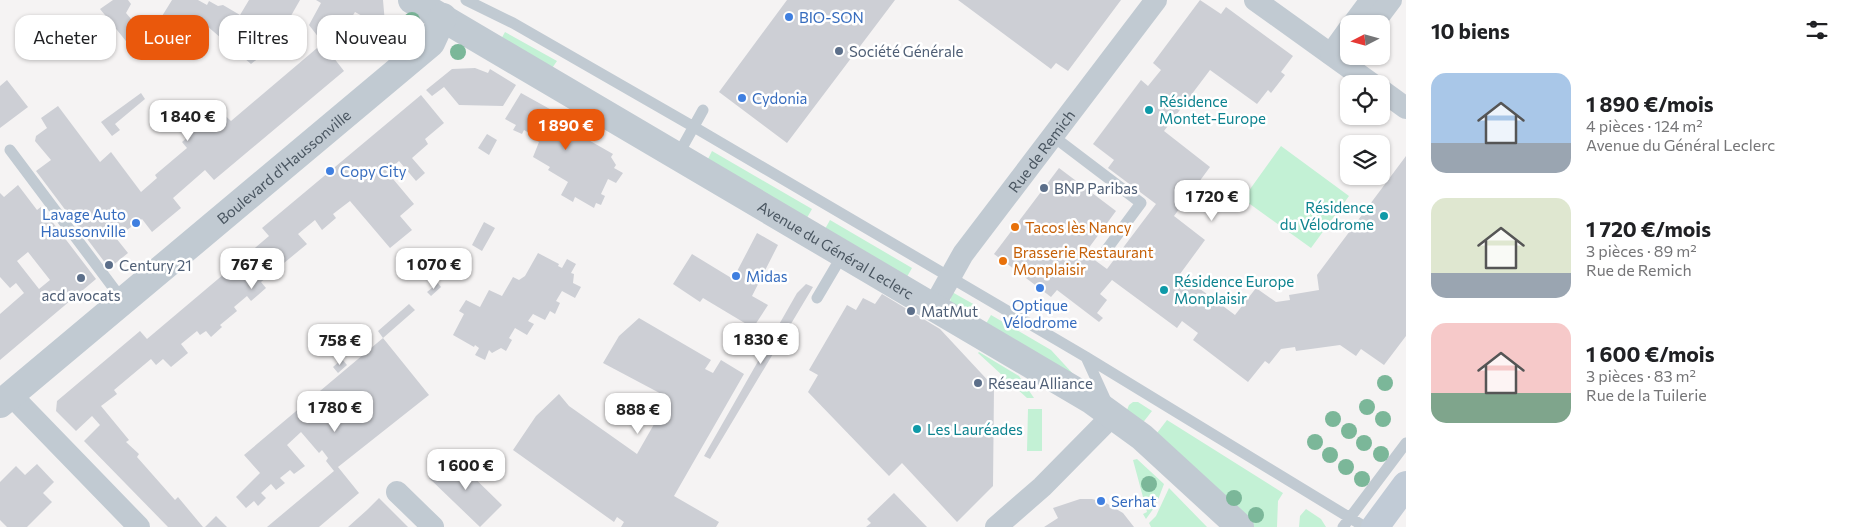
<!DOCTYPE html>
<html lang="fr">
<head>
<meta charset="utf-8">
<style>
	body { margin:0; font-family:Commissioner,sans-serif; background:#f6f6f6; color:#202124; height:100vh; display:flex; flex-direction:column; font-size:19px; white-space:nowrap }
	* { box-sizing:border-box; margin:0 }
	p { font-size:16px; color:#757577 }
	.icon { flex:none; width:28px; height:28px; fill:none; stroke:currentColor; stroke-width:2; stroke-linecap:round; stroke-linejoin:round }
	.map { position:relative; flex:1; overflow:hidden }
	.side { display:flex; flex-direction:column; background:#fff; width:450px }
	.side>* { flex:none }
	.hud { position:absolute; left:15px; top:15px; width:475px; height:45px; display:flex; gap:10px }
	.needle { width:32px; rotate:264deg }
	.buttons { position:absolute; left:1340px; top:15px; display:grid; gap:10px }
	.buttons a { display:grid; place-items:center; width:50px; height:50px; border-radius:10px; background:#fff; box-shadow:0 1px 4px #0004; font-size:25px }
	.price { position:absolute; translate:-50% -42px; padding:0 11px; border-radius:10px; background:#fff; color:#222; font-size:16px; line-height:32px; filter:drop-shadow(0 1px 2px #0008) }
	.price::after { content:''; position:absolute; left:50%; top:30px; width:15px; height:11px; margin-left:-8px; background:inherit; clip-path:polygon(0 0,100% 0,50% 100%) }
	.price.active { background:#ea580c; color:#fff }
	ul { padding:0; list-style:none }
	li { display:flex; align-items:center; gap:15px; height:125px; padding:0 25px }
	li span { display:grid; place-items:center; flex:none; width:140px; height:100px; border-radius:15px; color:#555 }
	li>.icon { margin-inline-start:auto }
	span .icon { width:60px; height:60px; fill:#fffc; stroke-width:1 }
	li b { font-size:21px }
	h2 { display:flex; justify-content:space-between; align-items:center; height:60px; padding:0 25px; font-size:21px }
	.tag { padding:0 18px; border-radius:15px; background:#fff; box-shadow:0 1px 4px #0004; font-size:18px; line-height:45px }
	.tag.active { background:#ea580c; color:#fff }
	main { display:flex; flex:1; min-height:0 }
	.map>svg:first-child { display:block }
	.green { fill:#c3f1d5 }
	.building { fill:#cdcfd5; fill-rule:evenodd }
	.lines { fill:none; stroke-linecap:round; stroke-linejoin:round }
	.service { stroke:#c1cad2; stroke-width:11 }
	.minor { stroke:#c1cad2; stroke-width:22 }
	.tertiary { stroke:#c1cad2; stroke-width:28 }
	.secondary { stroke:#c1cbd6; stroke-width:28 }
	.tree { fill:#7bb799 }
	.shop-dot { fill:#3f7fe0; stroke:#fff; stroke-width:2 }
	.service-dot { fill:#5c6f8a; stroke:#fff; stroke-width:2 }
	.culture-dot { fill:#0f9aa8; stroke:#fff; stroke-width:2 }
	.food-dot { fill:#e8710a; stroke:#fff; stroke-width:2 }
	.labels { text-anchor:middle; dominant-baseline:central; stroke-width:5; stroke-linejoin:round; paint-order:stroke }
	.shop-label { font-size:15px; fill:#366cbe; stroke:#fff; text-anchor:start }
	.service-label { font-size:15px; fill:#4e5e75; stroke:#fff; text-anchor:start }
	.culture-label { font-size:15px; fill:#0d838f; stroke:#fff; text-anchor:start }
	.street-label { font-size:15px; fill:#4a5661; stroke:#fff }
	.food-label { font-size:15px; fill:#c56008; stroke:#fff; text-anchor:start }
</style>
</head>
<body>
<main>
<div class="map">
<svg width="1406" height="527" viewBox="0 0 1406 527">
	<rect width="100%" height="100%" fill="#f5f3f3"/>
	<path class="green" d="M505 32 557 61 548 74 499 43Z
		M1281 146 1349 196 1311 248 1243 199Z
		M712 151 812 209 804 223 708 159Z
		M830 220 912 268 904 282 825 229Z
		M952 292 975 305 968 319 950 302Z
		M991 315 1051 350 1075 376 983 329Z
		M979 352 1019 376 1034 398H1027L978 353Z
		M1133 402H1138L1152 411 1141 425 1127 410 1129 405Z
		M1028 409H1042V451H1027Z
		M1167 420 1283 493 1278 501 1277 527H1253L1154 437Z
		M1137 459 1164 484 1156 505 1146 519 1143 514 1147 512 1133 460Z
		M1169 488 1207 527H1151L1149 523 1156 516Z
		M1306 509 1321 519 1326 527H1299L1300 516Z"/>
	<path class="building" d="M113 0H128L131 4 126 13 148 39 134 51 100 9Z
		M172 0H198L207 5 209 1 218 6 223 5 240 15 249 0H300L284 28 255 50 260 57 251 64 199 19 188 38 159 21Z
		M316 0H383L386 35 373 47 364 37V17L355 12 330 53 344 71 214 180 205 170 173 198 181 208 152 232 142 219 116 238 128 253 112 266 106 264 36 171 51 160 35 141 36 136 47 128 41 118 58 106 100 162 111 152 141 192 157 178 155 175 187 148 182 142 219 110 231 121 323 43 309 25 321 3Z
		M787 0H895L787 143 719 92Z
		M958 0H1121L1068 71 1056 63 1051 69Z
		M1200 0 1221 14 1226 7 1293 56 1281 72 1285 75 1271 93 1268 90 1257 104 1210 70 1164 131 1210 167 1174 216 1205 240 1180 274 1235 315 1256 288 1276 302 1290 300 1289 295 1319 290 1317 275 1406 156V336L1384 365 1361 349 1356 356 1340 345 1296 351 1295 347 1281 349 1269 364 1265 361 1248 382 1193 340 1198 333 1182 321 1177 328 1112 280 1100 294 1107 300 1097 313 1103 318 1099 322 1057 290 1051 297 994 254 1059 168 1116 211 1085 253 1107 269 1156 204 1108 168 1114 160 1093 144 1141 80 1148 86 1161 70 1153 63Z
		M475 68 488 73 490 69 516 85 503 106 459 105 444 87 432 96 426 90 452 69Z
		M7 80 28 107 0 128V86Z
		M141 93 145 99 115 124 120 130 112 136 101 122Z
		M521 93 575 123 571 130 613 154 611 157 616 165 614 168 623 173 616 183 608 179 601 194 605 196 601 205 596 203 594 208 575 197 573 202 561 195 568 182 548 170 550 167 533 157 539 142 532 138 533 135 524 130 522 134 513 130 516 125 505 119Z
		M421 95 444 123 425 139 428 144 412 158 425 173 416 181 399 161 391 168 386 164 383 167 414 204 400 216 412 230 390 248 350 201 333 214 336 218 322 230 315 220 298 234 307 244 261 282 266 288 251 301 247 296 234 307 237 311 220 325 222 327 211 337 206 331 200 335 197 331 181 344 188 353 171 367 163 359 156 365 151 359 114 390 117 394 101 406 129 440 126 442 139 454 137 457 175 500 178 497 203 527H168L84 441 100 425 92 416 76 431 56 411 57 401 140 331 147 339 269 236 262 228Z
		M487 134 497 140 489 155 478 148Z
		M18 185 37 210 41 207 96 279 0 360V314L24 293 16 283 10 288 0 277V193L4 197ZM28 252 50 280 39 289 17 261Z
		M484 222 495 228 482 251 472 245Z
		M757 233 778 245 752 296 768 305 753 328 703 298 700 302 673 284 692 254 733 279Z
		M538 253 559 264 558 266 562 268 567 259 576 264 571 273 574 274 573 283 581 287 575 298 562 291 556 301 560 303 555 314 550 311 545 320 533 314 528 321 534 324 527 335 515 328 509 338 512 340 506 351 501 348 492 353 489 350 485 360 475 355 479 348 475 345 474 347 453 335 464 314 459 311 466 300 480 307 489 290 502 296 513 277 519 280 525 276Z
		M457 260 461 265 452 279 445 270Z
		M438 283 441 287 431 296 427 292Z
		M806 284 813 287 710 459 704 456 797 293Z
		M882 294 940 329 994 387 993 486 957 522 902 463 889 476 808 392 818 375 809 370 847 305 856 310 863 298 875 304Z
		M409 304 415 310 383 338 378 331Z
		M639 318 711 360 705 369 713 373 721 360 744 374 674 496 719 522 716 527H621L624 522 617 517 614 522 513 450 536 416 559 394 569 406 637 454 669 398 603 363 619 336Z
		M383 338 429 395 338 467 359 493 319 527H267L334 471 326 461 328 458 322 450 319 453 301 432 287 445 305 466 294 474 290 470 280 478 285 483 276 490 271 484 261 493 266 498 258 506 254 501 246 508 236 497 260 473 244 455Z
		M342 359 347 365 338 373 333 367Z
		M452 456 502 505 480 527 429 478Z
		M37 464 54 482 43 493 52 502 27 527H7L0 520V482L16 466 25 475Z
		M894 493 927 527H866L871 523 867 519Z
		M379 498 408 527H348L367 510Z
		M1080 499H1092L1106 503 1123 513 1134 527H1044L1058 518 1053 508Z
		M216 516 227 527H205Z"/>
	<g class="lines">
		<path class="service" d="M466 0 513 23 694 127 1086 357 1365 527
			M1054 137 1141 203 1104 253
			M10 150 124 302
			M678 155 703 110
			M817 298 843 254
			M1086 357 1107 403
			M1343 527 1406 443"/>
		<g class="minor">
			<path d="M1255 0 1372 84"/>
			<path d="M1353 24 1371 0"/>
			<path d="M1373 24 1391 0"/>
			<path d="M1331 54 1349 29"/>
			<path d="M1381 90 1406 108"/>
			<path id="s1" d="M934 306 963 254 1156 0"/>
			<path d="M11 395 139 527"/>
			<path d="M397 492 433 527"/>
			<path d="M996 527 1042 487 1113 415"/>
		</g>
		<g class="tertiary">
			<path id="s2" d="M412 0 1091 400 1142 437 1240 527"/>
			<path id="s3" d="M0 404 431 43 443 17"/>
		</g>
		<path class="secondary" d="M1375 527 1406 485"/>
	</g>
	<g class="tree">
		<circle cx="412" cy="20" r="8"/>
		<circle cx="458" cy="52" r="8"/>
		<circle cx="1385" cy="383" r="8"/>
		<circle cx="1367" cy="407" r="8"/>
		<circle cx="1333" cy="419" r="8"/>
		<circle cx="1383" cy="419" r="8"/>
		<circle cx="1349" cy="431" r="8"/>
		<circle cx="1315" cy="442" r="8"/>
		<circle cx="1364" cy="443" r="8"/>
		<circle cx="1381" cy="454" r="8"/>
		<circle cx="1330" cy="455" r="8"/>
		<circle cx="1346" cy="467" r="8"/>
		<circle cx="1362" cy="479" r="8"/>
		<circle cx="1149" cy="484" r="8"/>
		<circle cx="1234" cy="498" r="8"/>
		<circle cx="1256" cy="515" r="8"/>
	</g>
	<g class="shop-dot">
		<circle cx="789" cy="17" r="5"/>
		<circle cx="742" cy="98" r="5"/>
		<circle cx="330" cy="171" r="5"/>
		<circle cx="136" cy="223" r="5"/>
		<circle cx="736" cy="276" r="5"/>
		<circle cx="1040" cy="288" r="5"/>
		<circle cx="1101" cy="501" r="5"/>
	</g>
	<g class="service-dot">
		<circle cx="839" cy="51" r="5"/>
		<circle cx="1044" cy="188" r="5"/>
		<circle cx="109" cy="265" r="5"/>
		<circle cx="81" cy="278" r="5"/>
		<circle cx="911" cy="311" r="5"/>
		<circle cx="978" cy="383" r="5"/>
	</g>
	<g class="culture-dot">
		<circle cx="1149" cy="110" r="5"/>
		<circle cx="1384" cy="216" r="5"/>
		<circle cx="1164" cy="290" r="5"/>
		<circle cx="917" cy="429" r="5"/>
	</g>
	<g class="food-dot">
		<circle cx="1015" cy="227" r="5"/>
		<circle cx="1003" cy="261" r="5"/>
	</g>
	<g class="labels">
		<g class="shop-label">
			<text x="799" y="17">BIO-SON</text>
			<text x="752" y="98">Cydonia</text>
			<text x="340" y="171">Copy City</text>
			<text x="126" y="214" text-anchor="end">Lavage Auto<tspan x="126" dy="17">Haussonville</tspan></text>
			<text x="746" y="276">Midas</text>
			<text x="1040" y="305" text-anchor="middle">Optique<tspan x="1040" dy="17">Vélodrome</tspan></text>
			<text x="1111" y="501">Serhat</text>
		</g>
		<g class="service-label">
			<text x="849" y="51">Société Générale</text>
			<text x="1054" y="188">BNP Paribas</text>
			<text x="119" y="265">Century 21</text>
			<text x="81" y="295" text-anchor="middle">acd avocats</text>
			<text x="921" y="311">MatMut</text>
			<text x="988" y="383">Réseau Alliance</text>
		</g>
		<g class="culture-label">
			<text x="1159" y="101">Résidence<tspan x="1159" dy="17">Montet-Europe</tspan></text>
			<text x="1374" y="207" text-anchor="end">Résidence<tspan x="1374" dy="17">du Vélodrome</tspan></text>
			<text x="1174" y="281">Résidence Europe<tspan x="1174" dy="17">Monplaisir</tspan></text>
			<text x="927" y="429">Les Lauréades</text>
		</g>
		<g class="street-label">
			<text stroke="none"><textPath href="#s1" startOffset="189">Rue de Remich</textPath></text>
			<text stroke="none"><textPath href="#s3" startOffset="370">Boulevard d'Haussonville</textPath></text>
			<text stroke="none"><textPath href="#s2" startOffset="492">Avenue du Général Leclerc</textPath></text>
		</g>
		<g class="food-label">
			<text x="1025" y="227">Tacos lès Nancy</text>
			<text x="1013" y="252">Brasserie Restaurant<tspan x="1013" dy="17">Monplaisir</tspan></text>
		</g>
	</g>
</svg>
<div class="buttons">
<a><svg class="needle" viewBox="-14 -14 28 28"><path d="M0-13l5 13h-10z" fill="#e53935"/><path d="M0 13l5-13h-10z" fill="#757577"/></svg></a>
<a><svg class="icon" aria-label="locate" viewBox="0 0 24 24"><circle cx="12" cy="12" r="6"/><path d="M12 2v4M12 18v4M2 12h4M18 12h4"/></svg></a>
<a><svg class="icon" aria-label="layers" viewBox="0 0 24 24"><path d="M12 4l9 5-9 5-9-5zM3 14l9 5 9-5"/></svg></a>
</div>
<b class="price" style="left:188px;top:142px">1 840 €</b>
<b class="price active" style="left:566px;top:151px">1 890 €</b>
<b class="price" style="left:1212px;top:222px">1 720 €</b>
<b class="price" style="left:252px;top:290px">767 €</b>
<b class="price" style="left:434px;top:290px">1 070 €</b>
<b class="price" style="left:761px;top:365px">1 830 €</b>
<b class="price" style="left:340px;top:366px">758 €</b>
<b class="price" style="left:335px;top:433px">1 780 €</b>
<b class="price" style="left:638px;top:435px">888 €</b>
<b class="price" style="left:466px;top:491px">1 600 €</b>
<div class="hud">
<a class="tag">Acheter</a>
<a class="tag active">Louer</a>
<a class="tag">Filtres</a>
<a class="tag">Nouveau</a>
</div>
</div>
<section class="side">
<h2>10 biens<svg class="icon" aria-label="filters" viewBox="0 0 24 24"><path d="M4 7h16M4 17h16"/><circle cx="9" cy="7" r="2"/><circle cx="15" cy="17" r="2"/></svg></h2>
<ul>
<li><span style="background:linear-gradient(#a9c7e8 70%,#9aa5b1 0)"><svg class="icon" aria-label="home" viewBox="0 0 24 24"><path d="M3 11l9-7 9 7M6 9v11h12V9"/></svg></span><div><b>1 890 €/mois</b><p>4 pièces · 124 m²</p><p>Avenue du Général Leclerc</p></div></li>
<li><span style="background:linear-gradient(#dfe7d0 75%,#9aa5b1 0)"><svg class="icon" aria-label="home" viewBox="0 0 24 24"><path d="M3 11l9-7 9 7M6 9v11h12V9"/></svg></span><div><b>1 720 €/mois</b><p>3 pièces · 89 m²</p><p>Rue de Remich</p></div></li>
<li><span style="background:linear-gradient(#f6c9c9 70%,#7fa58c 0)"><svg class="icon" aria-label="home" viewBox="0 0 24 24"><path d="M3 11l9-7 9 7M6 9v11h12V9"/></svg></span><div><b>1 600 €/mois</b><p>3 pièces · 83 m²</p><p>Rue de la Tuilerie</p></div></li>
</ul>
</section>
</main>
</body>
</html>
